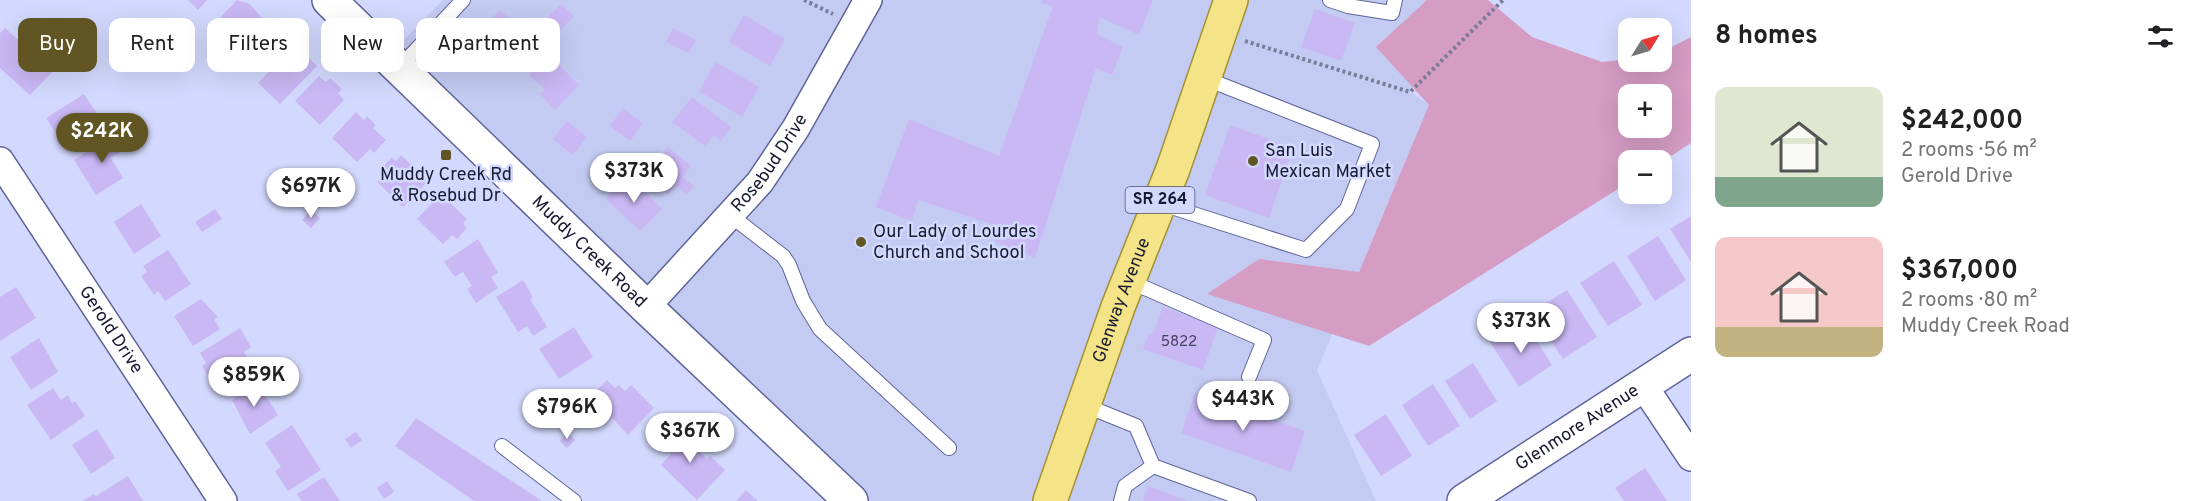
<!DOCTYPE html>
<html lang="en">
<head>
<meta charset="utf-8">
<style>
	body { margin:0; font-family:Overpass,sans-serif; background:#f6f6f6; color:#202124; height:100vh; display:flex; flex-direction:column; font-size:22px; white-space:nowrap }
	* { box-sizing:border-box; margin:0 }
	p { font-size:20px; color:#757577 }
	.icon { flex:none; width:33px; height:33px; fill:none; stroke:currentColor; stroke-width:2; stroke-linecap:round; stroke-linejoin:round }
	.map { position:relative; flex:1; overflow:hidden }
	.details { display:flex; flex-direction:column; background:#fff; width:510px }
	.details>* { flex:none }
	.banner { position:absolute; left:18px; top:18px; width:570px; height:54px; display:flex; gap:12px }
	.needle { width:39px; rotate:53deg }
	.buttons { position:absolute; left:1618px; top:18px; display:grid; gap:12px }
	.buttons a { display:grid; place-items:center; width:54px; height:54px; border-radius:12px; background:#fff; box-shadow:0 6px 24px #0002; font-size:30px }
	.price { position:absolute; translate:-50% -51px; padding:0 14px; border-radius:21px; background:#fff; color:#222; font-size:20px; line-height:39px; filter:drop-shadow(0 2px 3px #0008) }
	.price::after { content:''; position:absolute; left:50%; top:36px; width:18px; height:14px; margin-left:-9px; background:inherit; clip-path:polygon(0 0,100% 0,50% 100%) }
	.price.on { background:#615623; color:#fff }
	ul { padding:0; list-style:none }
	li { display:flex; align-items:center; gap:18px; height:150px; padding:0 24px }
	li span { display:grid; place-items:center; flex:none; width:168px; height:120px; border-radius:12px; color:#555 }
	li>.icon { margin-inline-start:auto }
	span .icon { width:72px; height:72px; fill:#fffc; stroke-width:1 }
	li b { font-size:26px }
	h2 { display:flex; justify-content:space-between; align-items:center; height:72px; padding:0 24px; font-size:26px }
	.tag { padding:0 21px; border-radius:12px; background:#fff; box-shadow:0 6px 24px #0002; font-size:21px; line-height:54px }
	.tag.on { background:#615623; color:#fff }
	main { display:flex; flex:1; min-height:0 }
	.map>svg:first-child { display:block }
	.built { fill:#c4cbf2 }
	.green { fill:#d59cc4; fill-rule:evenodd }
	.building { fill:#c9b8f4 }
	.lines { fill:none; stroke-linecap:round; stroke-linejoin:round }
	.service-casing { stroke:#5e649a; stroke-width:16 }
	.minor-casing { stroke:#5e649a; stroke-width:30 }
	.tertiary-casing { stroke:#5e649a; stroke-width:36 }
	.primary-casing { stroke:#a39135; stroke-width:36 }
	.path { stroke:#787c9a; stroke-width:4; stroke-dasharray:3 3; stroke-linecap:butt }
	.service { stroke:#fff; stroke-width:14 }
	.minor { stroke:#fff; stroke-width:27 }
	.tertiary { stroke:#fff; stroke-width:33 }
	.primary { stroke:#f5e387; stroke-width:33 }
	.poi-dot { fill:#615623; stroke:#d3d9fe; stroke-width:2 }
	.labels { text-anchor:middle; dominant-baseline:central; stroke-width:5; stroke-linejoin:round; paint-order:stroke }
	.number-label { font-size:15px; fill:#444261 }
	.shield { fill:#d3d9fe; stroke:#4f536e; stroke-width:1.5 }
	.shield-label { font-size:16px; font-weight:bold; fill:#171a30 }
	.poi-label { font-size:18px; fill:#171a30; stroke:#d3d9fe; text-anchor:start }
	.street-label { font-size:18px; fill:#171a30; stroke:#d3d9fe }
</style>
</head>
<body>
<main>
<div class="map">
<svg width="1691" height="501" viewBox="0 0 1691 501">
	<rect width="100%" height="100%" fill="#d3d9fe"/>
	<path class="built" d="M443 0H1446L1410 92 1430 105 1317 370 1376 501H851L388 56Z"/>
	<path class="green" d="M1427 0H1488L1532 37 1602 62 1629 59V62H1662V52L1691 37V143L1662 162 1629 160V182L1369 346 1207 294 1259 259 1359 272 1429 105 1376 47ZM1629 94H1662V128H1629Z"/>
	<path class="building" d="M188 0H207L198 10Z
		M237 0 250 4 270 28 257 41 252 36 235 55 220 41 225 35 214 24Z
		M1042 0H1153L1139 35 1099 17 1097 34 1123 47 1112 75 1096 68 1035 258 995 242 1001 227 918 200 912 221 876 207 909 119 999 156 1053 6 1041 3Z
		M561 4 574 16 554 37 541 24Z
		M1315 9 1355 23 1341 61 1301 47Z
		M500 10 539 47 522 65 512 56 506 63 476 34Z
		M744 15 785 39 770 66 729 42Z
		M5 28 53 71 30 95 0 68V33Z
		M673 28 696 40 689 53 666 42Z
		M291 49 299 58 304 53 317 66 280 104 258 83Z
		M549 55 579 85 555 110 540 94 545 90 529 75Z
		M716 62 759 87 742 117 699 91Z
		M319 76 326 82 330 78 342 89 338 93 344 100 320 125 295 101Z
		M84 94 105 125 67 150 46 118Z
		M692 97 731 127 721 141 714 135 705 146 672 122Z
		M623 108 643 123 630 141 610 126Z
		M356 112 364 120 367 116 376 125 373 128 386 140 374 153 370 149 357 162 332 138Z
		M567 121 587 137 573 155 553 139Z
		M1230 125 1293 148 1269 218 1205 195Z
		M117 132 127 148 111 158 123 178 96 195 74 160Z
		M668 147 691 166 683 177 694 186 687 195 675 185 668 194 645 174Z
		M401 155 428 181 403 207 377 182 387 171 383 167 392 157 396 161Z
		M629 176 662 209 640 231 606 199Z
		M441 194 467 219 463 224 467 228 457 239 452 235 443 244 417 219Z
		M141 204 161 236 134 254 114 222Z
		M215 209 222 219 202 232 195 222Z
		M311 210 320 218 311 228 302 220Z
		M1691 216V262L1670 229Z
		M1658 236 1686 280 1655 301 1627 256Z
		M478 239 498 273 491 277 498 288 476 303 467 289 472 286 463 272 455 277 444 262Z
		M168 250 191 284 165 301 158 291 154 295 141 276 147 272 143 266Z
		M1614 261 1642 305 1608 326 1580 283Z
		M523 280 533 297 530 299 547 327 533 336 527 326 518 332 496 297Z
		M16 287 36 318 0 341V297Z
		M1567 290 1597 337 1563 359 1532 312Z
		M201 299 218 317 214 319 220 329 193 346 174 316Z
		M1163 307 1218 327 1203 370 1143 349 1149 333 1153 334Z
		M1524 321 1552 365 1519 387 1490 342Z
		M574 327 593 357 559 379 539 349Z
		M240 328 251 347 244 352 252 366 221 386 214 374 209 378 202 366 206 363 200 353Z
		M39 338 58 372 31 390 10 357Z
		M1473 363 1497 401 1470 419 1445 381Z
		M607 380 615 388 619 385 625 391 631 385 654 408 628 435 612 418 605 425 590 410 595 404 589 398Z
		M257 383 278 415 250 434 232 400Z
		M1433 384 1460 426 1428 446 1402 405Z
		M53 388 61 400 68 395 72 403 75 401 85 416 51 440 27 405Z
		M1195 393 1305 431 1291 472 1181 433Z
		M1386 414 1412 456 1381 476 1354 435Z
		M416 418 542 501H474L395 446Z
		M292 425 321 470 288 491 275 471 281 467 265 443Z
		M679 427 702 449 700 452 707 459 710 456 725 470 697 500 661 465 671 454 662 445Z
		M97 429 115 458 91 474 72 445Z
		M356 432 362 440 351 448 345 439Z
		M567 433 575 440 567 448 560 441Z
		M1645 468 1667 501H1624L1615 488Z
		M128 476 143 501H82L94 494 96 496Z
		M324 477 340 501H301L297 494Z
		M387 481 394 492 384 499 377 488Z
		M1148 486 1189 501H1143Z
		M746 490 748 492 758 501H736Z"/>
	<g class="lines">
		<g class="service-casing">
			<path id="service" d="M1330 0 1348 6 1392 13 1395 0
				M399 68 463 0
				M1159 203 1306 250 1347 209 1372 144 1204 78
				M730 215 783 256 789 265 803 301 820 329 949 448
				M1129 281 1264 340 1249 377
				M1084 405 1136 426 1153 466 1249 501
				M502 446 574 501
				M1121 501 1125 486 1153 466"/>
		</g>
		<g class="minor-casing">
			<g id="minor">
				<path id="s1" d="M0 161 223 501"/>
				<path id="s2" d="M646 307 760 182 796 128 868 0"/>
				<path d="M1643 385 1691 457"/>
			</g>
		</g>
		<g class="tertiary-casing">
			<g id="tertiary">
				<path id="s3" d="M329 0 646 307 851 501"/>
				<path id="s4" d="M1464 501 1691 354"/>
			</g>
		</g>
		<g class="primary-casing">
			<g id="primary">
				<path id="s5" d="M1050 501 1118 307 1173 169 1231 0"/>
			</g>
		</g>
		<path class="path" d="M804 0 833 14
			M1245 41 1410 92 1503 0"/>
		<use href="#service" class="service"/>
		<use href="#minor" class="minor"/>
		<use href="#tertiary" class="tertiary"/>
		<use href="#primary" class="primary"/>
	</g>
	<g class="poi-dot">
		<rect x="440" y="149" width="12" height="12" rx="3"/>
		<circle cx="1253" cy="161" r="6"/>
		<circle cx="861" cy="242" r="6"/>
	</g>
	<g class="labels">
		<g class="number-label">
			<text x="1179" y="342">5822</text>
		</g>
		<rect class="shield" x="1125.5" y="187" width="69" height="26" rx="4.5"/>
		<g class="shield-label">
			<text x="1160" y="200">SR 264</text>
		</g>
		<g class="poi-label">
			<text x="1265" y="151">San Luis<tspan x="1265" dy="21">Mexican Market</tspan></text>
			<text x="446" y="175" text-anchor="middle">Muddy Creek Rd<tspan x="446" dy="21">&amp; Rosebud Dr</tspan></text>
			<text x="873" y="232">Our Lady of Lourdes<tspan x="873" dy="21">Church and School</tspan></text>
		</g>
		<g class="street-label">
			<text stroke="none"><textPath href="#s2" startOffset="190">Rosebud Drive</textPath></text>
			<text stroke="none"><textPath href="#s3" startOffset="362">Muddy Creek Road</textPath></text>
			<text stroke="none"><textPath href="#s5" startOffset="213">Glenway Avenue</textPath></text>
			<text stroke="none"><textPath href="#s1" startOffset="202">Gerold Drive</textPath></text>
			<text stroke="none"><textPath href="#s4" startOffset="135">Glenmore Avenue</textPath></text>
		</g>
	</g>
</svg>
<div class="buttons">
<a><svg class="needle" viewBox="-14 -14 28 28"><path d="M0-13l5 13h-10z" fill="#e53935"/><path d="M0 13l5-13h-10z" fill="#757577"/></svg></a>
<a>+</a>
<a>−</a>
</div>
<b class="price on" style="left:102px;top:164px">$242K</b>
<b class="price" style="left:634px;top:204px">$373K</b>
<b class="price" style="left:311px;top:219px">$697K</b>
<b class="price" style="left:1521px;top:354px">$373K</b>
<b class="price" style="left:254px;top:408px">$859K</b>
<b class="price" style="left:1243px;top:432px">$443K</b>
<b class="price" style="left:567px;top:440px">$796K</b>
<b class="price" style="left:690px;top:464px">$367K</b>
<div class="banner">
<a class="tag on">Buy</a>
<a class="tag">Rent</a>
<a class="tag">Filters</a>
<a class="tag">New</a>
<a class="tag">Apartment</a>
</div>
</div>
<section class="details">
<h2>8 homes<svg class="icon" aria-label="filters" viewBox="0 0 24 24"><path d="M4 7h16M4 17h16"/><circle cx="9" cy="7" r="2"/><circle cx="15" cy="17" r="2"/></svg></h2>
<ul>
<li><span style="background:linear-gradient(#dfe7d0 75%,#7fa58c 0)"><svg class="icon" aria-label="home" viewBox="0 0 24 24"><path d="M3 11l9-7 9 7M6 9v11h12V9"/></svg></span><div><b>$242,000</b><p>2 rooms · 56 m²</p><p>Gerold Drive</p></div></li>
<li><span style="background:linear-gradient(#f6c9c9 75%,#c2b280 0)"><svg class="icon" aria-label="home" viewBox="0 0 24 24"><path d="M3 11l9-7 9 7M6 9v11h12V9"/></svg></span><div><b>$367,000</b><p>2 rooms · 80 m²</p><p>Muddy Creek Road</p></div></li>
</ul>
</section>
</main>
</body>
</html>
